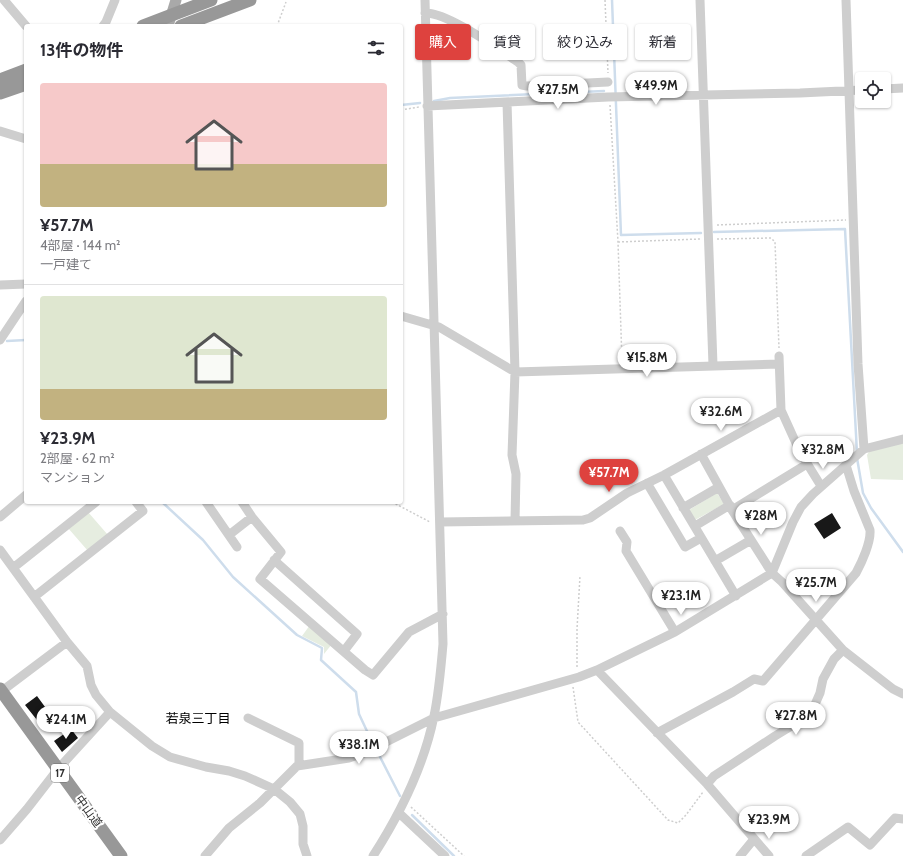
<!DOCTYPE html>
<html lang="ja">
<head>
<meta charset="utf-8">
<style>
	body { margin:0; font-family:Cabin,"Noto Sans JP",sans-serif; background:#f7f7f7; color:#2b2b33; height:100vh; display:flex; flex-direction:column; font-size:15px; white-space:nowrap }
	* { box-sizing:border-box; margin:0 }
	p { font-size:13px; color:#7c7c81 }
	.icon { flex:none; width:22px; height:22px; fill:none; stroke:currentColor; stroke-width:2; stroke-linecap:round; stroke-linejoin:round }
	.map { position:relative; flex:1; overflow:hidden }
	.drawer { position:absolute; left:24px; top:24px; width:379px; height:480px; display:flex; flex-direction:column; background:#fff; border-radius:4px; box-shadow:0 1px 3px #0004 }
	.drawer>* { flex:none }
	.guide { position:absolute; left:415px; top:24px; width:380px; height:36px; display:flex; gap:8px }
	.buttons { position:absolute; left:855px; top:72px; display:grid; gap:8px }
	.buttons a { display:grid; place-items:center; width:36px; height:36px; border-radius:4px; background:#fff; box-shadow:0 1px 3px #0004; font-size:20px }
	.price { position:absolute; translate:-50% -34px; padding:0 9px; border-radius:14px; background:#fff; color:#222; font-size:13px; line-height:26px; filter:drop-shadow(0 1px 2px #0008) }
	.price::after { content:''; position:absolute; left:50%; top:24px; width:12px; height:9px; margin-left:-6px; background:inherit; clip-path:polygon(0 0,100% 0,50% 100%) }
	.price.active { background:#de423e; color:#fff }
	ul { padding:0; list-style:none }
	li { display:grid; align-content:center; gap:8px; height:212px; padding:0 16px }
	li+li { border-top:1px solid #e1e1e2 }
	li span { display:grid; place-items:center; height:124px; border-radius:4px; color:#555 }
	li>.icon { margin-inline-start:auto }
	span .icon { width:72px; height:72px; fill:#fffc; stroke-width:1 }
	li b { font-size:17px }
	h2 { display:flex; justify-content:space-between; align-items:center; height:48px; padding:0 16px; font-size:17px }
	.pill { padding:0 14px; border-radius:4px; background:#fff; box-shadow:0 1px 3px #0004; font-size:14px; line-height:36px }
	.pill.active { background:#de423e; color:#fff }
	.map>svg:first-child { display:block }
	.green { fill:#e6ede0 }
	.lines { fill:none; stroke-linecap:round; stroke-linejoin:round }
	.stream { stroke:#ceddec; stroke-width:2.5 }
	.building { fill:#181818 }
	.path { stroke:#cecece; stroke-width:1.5; stroke-dasharray:2 2; stroke-linecap:butt }
	.minor { stroke:#cecece; stroke-width:9 }
	.major { stroke:#a9a9a9; stroke-width:11 }
	.highway { stroke:#989898; stroke-width:13 }
	.labels { text-anchor:middle; dominant-baseline:central; stroke-width:4; stroke-linejoin:round; paint-order:stroke }
	.shield { fill:#fff; stroke:#6f6f6f; stroke-width:1 }
	.shield-label { font-size:11px; font-weight:bold; fill:#313131 }
	.street-label { font-size:12px; fill:#313131; stroke:#fff }
	.neighbourhood-label { font-size:13px; fill:#000; stroke:#fff }
</style>
</head>
<body>
<div class="map">
<svg width="903" height="856" viewBox="0 0 903 856">
	<rect width="100%" height="100%" fill="#fff"/>
	<path class="green" d="M903 441V480L871 479 867 455 870 450Z
		M717 493 724 504 695 520 689 510Z
		M88 512 108 535 88 551 68 528Z
		M310 625 332 644 324 654V647L302 636Z"/>
	<g class="lines">
		<path class="stream" d="M612 0 621 235 701 233
			M434 101 450 98 604 91
			M401 105 420 103
			M714 232 845 229 857 453
			M7 341 26 340
			M857 458 863 493 871 508 903 552
			M162 502 203 540 233 577 297 635 322 648 321 660 356 692 359 714 373 744
			M377 751 400 796
			M412 815 454 856"/>
	</g>
	<path class="building" d="M832 513 841 528 824 539 814 524Z
		M37 696 48 711 37 720 25 705Z
		M71 729 78 738 62 752 54 741Z"/>
	<g class="lines">
		<path class="path" d="M605 0 608 73
			M277 26 286 2
			M610 105 618 242 622 361
			M401 110 419 107
			M717 225 846 220
			M717 239 771 238 775 242 779 348
			M618 242 700 239
			M392 502 430 522
			M577 667V629L580 576
			M573 687 578 722 668 820 678 823 686 815 703 792
			M411 807 464 856"/>
		<path class="minor" d="M4 0 26 26
			M700 0 713 365
			M846 0 858 364 864 449
			M425 13C447 12 498 49 518 62L521 65 522 85 527 86 608 82
			M103 26 106 22 115 0
			M884 89 903 88
			M507 102 515 372 512 455 516 474 515 521
			M427 106 608 97 800 93 862 90
			M0 131 26 139
			M0 285 26 284
			M401 316 439 327 515 372 779 364
			M0 340 26 301
			M779 356 781 410 800 452 821 486
			M701 454 732 510 772 573 782 582 843 650 893 689 903 694
			M664 475 736 596
			M647 483 685 547 701 538
			M206 502 237 547
			M242 502 252 517 281 552 260 579 365 670 373 675 409 632 443 614
			M683 508 719 487
			M732 510 807 464
			M0 517 26 495
			M440 522 583 520 590 518 627 493 664 475 781 410
			M695 526 730 505
			M620 531 627 542 626 551 675 632
			M229 535 252 517
			M0 550 67 642 87 666 91 685 96 695 110 712 152 746 170 757 206 767 229 771 245 776 274 789 290 802 300 814 303 826V844L307 856
			M274 560 357 634 344 651
			M715 561 751 540
			M13 568 96 502
			M34 597 143 511 136 502
			M597 670 707 784 769 856
			M2 691 67 642
			M248 718 299 743V765
			M657 733 733 692 754 679 763 681 856 573C862 562 871 542 870 530L854 491 846 465
			M707 784 714 776 775 736 803 719 813 709 820 693 823 679 834 659 843 650
			M399 813 445 856
			M0 840 27 809 58 769 110 712
			M205 856 229 828 260 803 297 766 349 758 366 752 434 718 579 677 597 670 675 632 772 573 793 522 801 507 813 494 864 449 903 439
			M373 856C400 814 424 766 434 716 439 692 441 668 443 644L425 0
			M740 856 754 839
			M806 856 848 827 870 845 895 818 903 819"/>
		<path class="major" d="M168 26 176 0"/>
		<path class="highway" d="M143 26 211 0
			M181 26 250 0
			M0 80 26 70
			M0 93 26 84
			M0 689 121 856"/>
	</g>
	<g class="labels">
		<rect class="shield" x="51" y="764" width="18" height="18" rx="3"/>
		<g class="shield-label">
			<text x="60" y="773">17</text>
		</g>
		<g class="street-label">
			<text transform="translate(89 811) rotate(54)">中山道</text>
		</g>
		<g class="neighbourhood-label">
			<text x="198" y="718">若泉三丁目</text>
		</g>
	</g>
</svg>
<div class="buttons">
<a><svg class="icon" aria-label="locate" viewBox="0 0 24 24"><circle cx="12" cy="12" r="6"/><path d="M12 2v4M12 18v4M2 12h4M18 12h4"/></svg></a>
</div>
<b class="price" style="left:656px;top:106px">¥49.9M</b>
<b class="price" style="left:558px;top:110px">¥27.5M</b>
<b class="price" style="left:647px;top:378px">¥15.8M</b>
<b class="price" style="left:721px;top:432px">¥32.6M</b>
<b class="price" style="left:823px;top:470px">¥32.8M</b>
<b class="price active" style="left:609px;top:493px">¥57.7M</b>
<b class="price" style="left:761px;top:536px">¥28M</b>
<b class="price" style="left:816px;top:603px">¥25.7M</b>
<b class="price" style="left:681px;top:616px">¥23.1M</b>
<b class="price" style="left:796px;top:736px">¥27.8M</b>
<b class="price" style="left:66px;top:740px">¥24.1M</b>
<b class="price" style="left:359px;top:765px">¥38.1M</b>
<b class="price" style="left:769px;top:840px">¥23.9M</b>
<div class="guide">
<a class="pill active">購入</a>
<a class="pill">賃貸</a>
<a class="pill">絞り込み</a>
<a class="pill">新着</a>
</div>
<section class="drawer">
<h2>13件の物件<svg class="icon" aria-label="filters" viewBox="0 0 24 24"><path d="M4 7h16M4 17h16"/><circle cx="9" cy="7" r="2"/><circle cx="15" cy="17" r="2"/></svg></h2>
<ul>
<li><span style="background:linear-gradient(#f6c9c9 65%,#c2b280 0)"><svg class="icon" aria-label="home" viewBox="0 0 24 24"><path d="M3 11l9-7 9 7M6 9v11h12V9"/></svg></span><div><b>¥57.7M</b><p>4部屋 · 144 m²</p><p>一戸建て</p></div></li>
<li><span style="background:linear-gradient(#dfe7d0 75%,#c2b280 0)"><svg class="icon" aria-label="home" viewBox="0 0 24 24"><path d="M3 11l9-7 9 7M6 9v11h12V9"/></svg></span><div><b>¥23.9M</b><p>2部屋 · 62 m²</p><p>マンション</p></div></li>
</ul>
</section>
</div>
</body>
</html>
